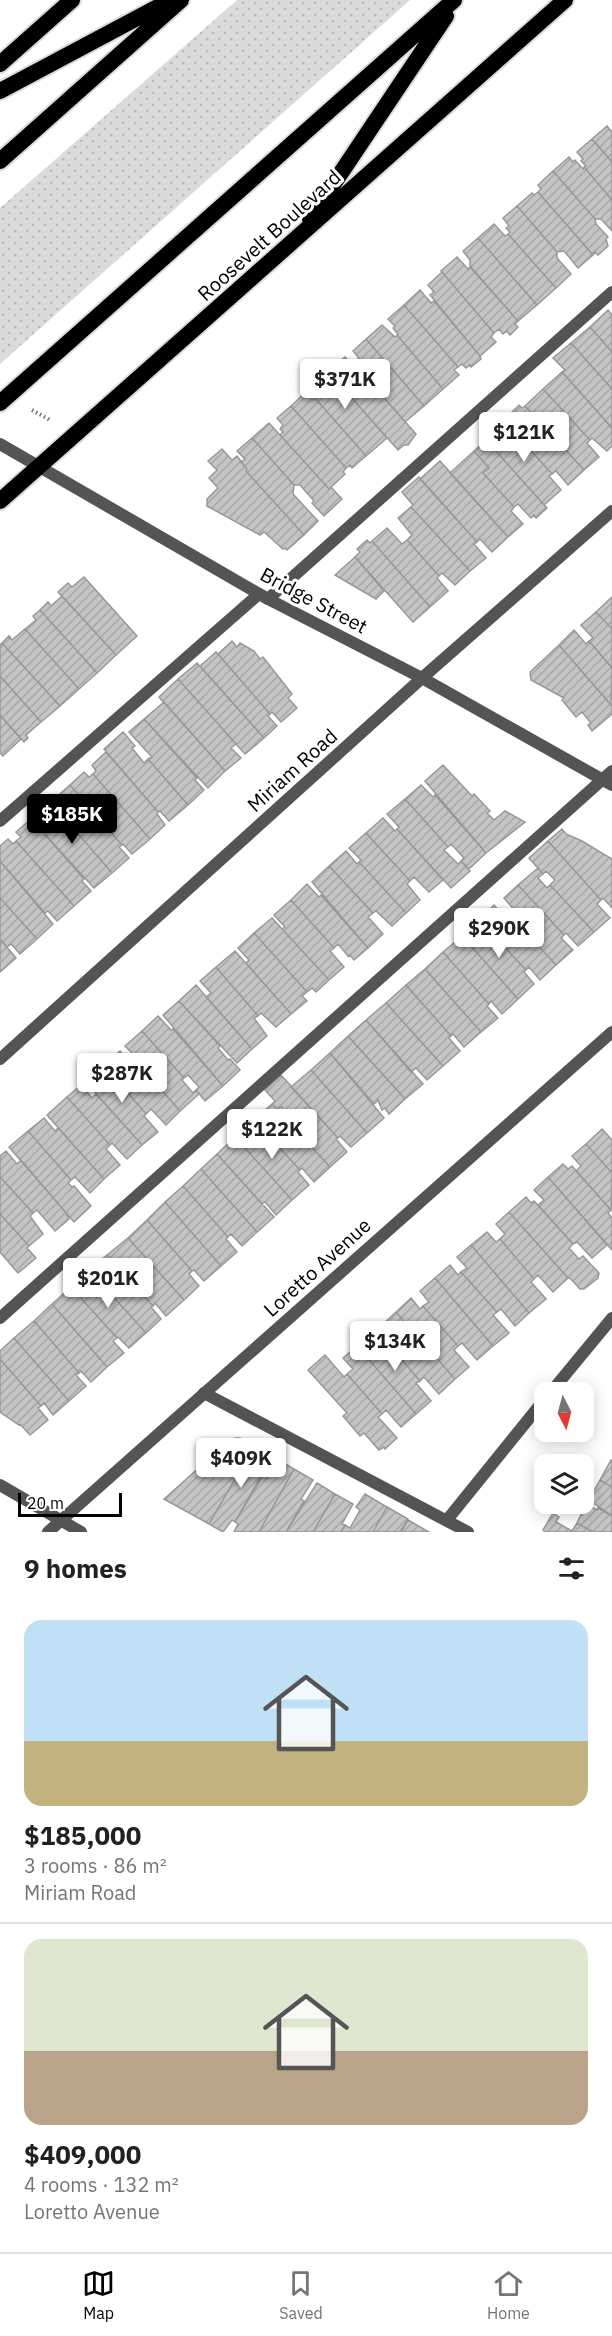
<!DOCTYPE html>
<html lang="en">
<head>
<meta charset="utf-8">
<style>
	body { margin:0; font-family:"IBM Plex Sans",sans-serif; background:#f6f6f6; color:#202124; height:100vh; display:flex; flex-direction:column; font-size:22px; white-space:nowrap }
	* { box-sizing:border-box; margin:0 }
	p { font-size:20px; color:#757577 }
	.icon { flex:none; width:33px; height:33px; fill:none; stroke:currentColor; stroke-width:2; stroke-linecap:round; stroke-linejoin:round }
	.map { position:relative; height:1532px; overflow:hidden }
	.drawer { display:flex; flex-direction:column; background:#fff; flex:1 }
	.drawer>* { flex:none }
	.needle { width:39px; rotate:174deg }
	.fabs { position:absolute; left:534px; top:1382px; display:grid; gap:12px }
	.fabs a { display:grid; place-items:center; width:60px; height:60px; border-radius:12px; background:#fff; box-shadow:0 3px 15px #0003; font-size:30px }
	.scale { position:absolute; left:18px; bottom:15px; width:104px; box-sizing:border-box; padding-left:6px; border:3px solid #000; border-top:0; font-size:16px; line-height:21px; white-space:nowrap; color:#000; -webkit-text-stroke:4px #fff; paint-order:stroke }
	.price { position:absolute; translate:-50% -51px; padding:0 14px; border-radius:6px; background:#fff; color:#222; font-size:20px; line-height:39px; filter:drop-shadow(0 2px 3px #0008) }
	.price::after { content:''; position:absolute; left:50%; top:36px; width:18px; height:14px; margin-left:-9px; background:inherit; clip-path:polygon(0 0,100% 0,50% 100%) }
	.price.selected { background:#000; color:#fff }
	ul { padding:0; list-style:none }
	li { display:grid; align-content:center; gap:12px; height:318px; padding:0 24px }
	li+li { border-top:2px solid #e0e0e0 }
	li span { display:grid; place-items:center; height:186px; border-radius:18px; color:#555 }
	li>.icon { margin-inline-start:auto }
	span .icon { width:108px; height:108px; fill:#fffc; stroke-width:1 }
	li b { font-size:26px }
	h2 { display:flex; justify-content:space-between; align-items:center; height:72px; padding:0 24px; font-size:26px }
	.tab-bar { display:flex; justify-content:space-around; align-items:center; height:84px; border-top:2px solid #e0e0e0; background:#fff; font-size:16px; color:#757577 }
	.tab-bar a { display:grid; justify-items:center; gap:3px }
	.tab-bar .selected { color:#000 }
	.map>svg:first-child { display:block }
	.grass { fill:url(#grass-dots) }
	.building { fill:url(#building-hatch); stroke:#989898; stroke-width:1.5 }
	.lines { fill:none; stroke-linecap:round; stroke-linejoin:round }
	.trunk-casing { stroke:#dbdbdb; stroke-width:20 }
	.path { stroke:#767676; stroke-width:4; stroke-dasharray:1.5 3; stroke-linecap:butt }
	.service { stroke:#545454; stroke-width:12 }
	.minor { stroke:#545454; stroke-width:12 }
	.trunk { stroke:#000; stroke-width:16 }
	.labels { text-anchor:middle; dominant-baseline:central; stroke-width:6; stroke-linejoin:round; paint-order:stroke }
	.street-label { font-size:20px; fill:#000; stroke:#fff }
</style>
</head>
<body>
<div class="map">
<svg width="612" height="1532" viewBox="0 0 612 1532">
	<defs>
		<pattern id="grass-dots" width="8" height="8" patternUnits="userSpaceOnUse" patternTransform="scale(1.5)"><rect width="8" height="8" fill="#dbdbdb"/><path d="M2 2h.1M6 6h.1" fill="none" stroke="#bababa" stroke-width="1.8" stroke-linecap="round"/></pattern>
		<pattern id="building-hatch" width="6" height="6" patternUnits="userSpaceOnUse" patternTransform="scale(1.5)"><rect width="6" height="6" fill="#c4c4c4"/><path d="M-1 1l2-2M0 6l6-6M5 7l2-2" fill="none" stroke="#a7a7a7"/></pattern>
	</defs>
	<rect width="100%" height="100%" fill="#fff"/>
	<path class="grass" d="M237 0H410L0 364V208Z"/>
	<path class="building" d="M607 126 612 132V162L592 139Z
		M592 139 612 162V200L584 167 586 166 581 161 583 159 577 152Z
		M569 157 573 162 575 160 583 169 584 167 612 200V231L601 219H595L553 171Z
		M553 171 595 219 596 224 608 237 606 239 608 246 598 255 595 252 593 255 538 192 541 189 538 185Z
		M538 192 593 255 578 268 564 251 557 252 517 206 532 193 534 195Z
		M517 206 557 252V258L571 274 556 288 508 234 510 232 506 228 509 226 503 218Z
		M494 224 505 236 508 234 556 288 537 305 478 238Z
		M478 238 537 305 518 321 470 266V260L463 251Z
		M457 257 468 269 470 267 518 321 515 324 518 327 510 335 507 331 503 334 499 329 494 333 442 272 441 271Z
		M442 272 494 333 491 337 496 342 480 356 430 295 434 292 428 285Z
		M420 290 431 303 434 301 480 356 481 359 471 367 470 365 466 368 462 364 458 367 404 305Z
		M404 305 458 367 454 370 459 375 443 389 397 335 398 334 393 328 395 326 388 319Z
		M608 310 612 315V352L590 327Z
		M382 325 395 337 397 335 443 389 424 406 366 339Z
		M590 327 612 352V389L571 343Z
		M366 339 424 406 405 422 359 369 361 368 355 361 359 358 353 351Z
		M571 343 612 389V428L562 372 565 370 553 358Z
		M345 357 357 371 359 369 416 434 408 445H404L398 450 328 371Z
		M319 361 387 438 366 456 315 398 320 394 306 373Z
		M562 372 612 428V446L607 451 592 438 590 440 543 389Z
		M543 389 590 440 587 443 599 457 584 470 525 406Z
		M306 392 313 400 315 398 366 456 352 468 350 465 346 468 291 406Z
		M519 405 522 408 525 406 584 470 568 485 556 471 552 474 506 423 514 415 512 412Z
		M291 406 346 468 343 472 345 474 329 489 280 435 283 432 280 429 283 425 277 418Z
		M269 423 329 489 331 487 342 499 324 516 312 503 314 501 300 485H294L252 438Z
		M506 423 552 474 549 476 561 490 544 505 486 440Z
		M252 438 294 485 293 494 318 521 304 535 246 471 247 469 241 462 245 459 237 451Z
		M486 440 547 508 536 518 534 515 531 518 518 504 514 507 483 473 489 468 474 451Z
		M222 449 232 460 237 456 247 469 246 471 304 535 287 550 285 548 283 549 264 532 260 535 207 506V499L218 488 209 478 217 470 208 461Z
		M474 451 489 468 483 473 514 507 511 511 523 524 508 537 450 473Z
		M440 461 508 537 492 552 480 539 477 542 420 479Z
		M419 477 477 542 474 544 486 558 470 571 411 507 413 505 402 492Z
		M411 507 470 571 455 585 442 573 439 576 407 540 412 535 398 518Z
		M387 528 402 544 407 540 439 576 437 578 448 591 430 607 372 541Z
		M367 540 370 543 372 541 430 607 413 622 355 557 360 552 357 549Z
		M355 557 384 591 376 599 335 575Z
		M84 577 137 636 116 655 58 592 68 583 72 587Z
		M62 596 116 655 97 673 40 610 48 602 51 606Z
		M612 597V629L596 612Z
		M40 610 97 673 79 689 25 629 36 620 33 616Z
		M596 612 612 629V668L589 641 593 638 581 625Z
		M25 629 79 689 60 706 2 643 9 636 12 640Z
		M574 630 586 644 589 641 612 668 611 705 559 645Z
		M232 641 237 647 240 643 254 651 260 659 263 657 292 694 288 698 297 708 281 722 272 712 270 714 218 654Z
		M2 643 60 706 41 722 0 676V645Z
		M559 645 612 706V714L592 731 588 725 591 723 582 712 576 717 562 700 564 698 531 680 530 672Z
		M216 652 270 714 268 716 277 726 264 738 200 666Z
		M197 663 264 738 245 754 178 679Z
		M0 676 41 722 26 735 28 738 24 742 0 715Z
		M178 679 236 744 231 748 241 758 225 771 159 697Z
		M164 702 225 771 208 788 144 719Z
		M0 715 21 739 3 756 0 753Z
		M144 719 197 778 195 780 204 790 188 805 148 759 152 757 129 732Z
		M123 732 135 746 132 748 144 763 148 759 188 805 169 821 160 811 158 812 104 749Z
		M106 752 158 812 157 814 165 825 150 839 93 774 96 771 92 765Z
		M443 765 472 796 474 794 490 811 487 813 494 820 505 811 525 822 486 853 425 781Z
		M84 772 89 777 93 774 150 839 132 854 123 844 122 845 70 785Z
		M70 785 122 845 119 847 129 858 112 873 54 806 57 803 54 799Z
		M421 785 433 797 435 795 486 853 469 869 461 861 464 858 451 844 448 847 405 799Z
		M405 799 448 847 444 850 458 864 461 861 470 871 451 888 397 829 399 827 387 814Z
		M46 806 50 810 54 806 112 873 94 888 31 819Z
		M383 818 395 831 397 829 443 880 429 892 414 877 410 881 366 833Z
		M31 819 84 879 82 881 91 891 74 906 16 841 21 837 16 832Z
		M562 829 566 834 582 841 612 859V908L603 898 601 900 548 841Z
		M366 833 410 881 407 884 420 900 406 913 359 862 361 860 349 848Z
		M8 839 13 844 16 841 74 906 57 921 48 911 45 913 0 861V846Z
		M548 841 601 900 597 904 610 918 594 932 550 885 555 880 546 871 543 874 529 858Z
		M346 851 357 864 359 862 406 913 392 926 376 911 373 913 329 866Z
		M0 861 53 924 37 939 0 898Z
		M329 866 373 913 368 917 383 934 368 948 312 882Z
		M538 868 543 874 538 878 547 888 550 885 594 932 578 946 566 933 564 935 518 885Z
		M307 884 319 897 321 895 368 948 354 960 350 955 348 956 338 944 334 948 291 900Z
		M518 885 564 935 561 938 573 950 556 965 512 917 517 913 504 898Z
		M0 898 37 939 20 954 11 944 7 947 0 939Z
		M291 900 334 948 330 951 344 967 329 980 282 929 285 927 274 915Z
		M494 905 508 921 512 917 556 965 540 980 529 967 526 970 479 920Z
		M272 918 329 980 316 992 312 988 307 992 254 933Z
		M479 920 526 970 524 972 534 984 518 999 462 936Z
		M254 933 307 992 302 996 307 1001 291 1014 246 963 249 960 238 948Z
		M462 936 518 999 502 1014 491 1001 489 1004 443 952Z
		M0 939 16 958 0 972Z
		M235 951 291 1014 276 1027 261 1013 258 1016 216 967Z
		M443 952 489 1004 487 1006 498 1018 481 1032 425 969Z
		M216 967 258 1016 254 1018 267 1036 252 1049 206 997 211 993 200 981Z
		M425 969 481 1032 464 1047 453 1034 451 1036 406 985Z
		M196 985 252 1049 237 1063 179 1001Z
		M406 985 451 1036 449 1038 460 1051 443 1066 386 1003Z
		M179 1001 220 1046 218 1048 228 1060 230 1059 240 1070 223 1086 163 1015Z
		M386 1003 443 1066 427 1080 416 1068 411 1072 366 1020Z
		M158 1016 171 1030 173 1029 223 1086 205 1101 196 1090 199 1087 188 1075 184 1078 142 1031Z
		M366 1020 423 1084 405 1099 348 1036Z
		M142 1031 184 1078 182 1080 193 1093 196 1090 199 1094 180 1111 135 1060 137 1058 125 1046Z
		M348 1036 405 1099 389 1114 385 1108 382 1110 378 1100 374 1104 330 1053Z
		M120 1051 131 1064 135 1060 180 1111 166 1125 151 1109 146 1114 104 1065Z
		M330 1053 384 1118 367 1133 311 1070Z
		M104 1065 146 1114 144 1116 158 1132 142 1145 85 1081Z
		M311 1070 367 1133 351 1147 340 1136 338 1138 291 1087Z
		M281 1075 338 1138 336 1139 347 1152 330 1167 286 1119 289 1116 281 1107 277 1109 272 1104 275 1101 265 1090Z
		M81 1085 92 1098 96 1094 142 1145 127 1159 112 1143 110 1145 67 1097Z
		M67 1097 110 1145 106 1149 120 1165 104 1179 47 1115Z
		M272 1104 277 1109 274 1113 282 1122 286 1119 330 1167 314 1182 302 1168 300 1170 254 1120Z
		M44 1118 55 1131 58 1128 104 1179 90 1193 75 1177 71 1180 28 1131Z
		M254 1120 300 1170 298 1172 309 1185 292 1200 235 1137Z
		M602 1129 612 1140V1173L586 1144Z
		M28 1131 71 1180 68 1183 72 1187 74 1186 91 1206 74 1222 9 1147Z
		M235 1137 292 1200 276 1215 265 1202 262 1204 217 1154Z
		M586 1144 612 1173 611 1210 576 1171 581 1166 572 1156Z
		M6 1151 17 1164 21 1160 66 1213 69 1219 55 1231 37 1210 33 1213 0 1177V1156Z
		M217 1154 274 1217 257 1232 201 1169Z
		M563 1164 568 1169 572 1166 611 1210 608 1213 612 1218V1250L548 1177Z
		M201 1169 257 1232 242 1246 231 1234 228 1237 183 1186Z
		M0 1177 33 1213 30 1216 43 1234 29 1246 0 1214Z
		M548 1177 607 1245 592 1258 577 1242 573 1244 538 1205 544 1200 534 1190Z
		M183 1186 228 1237 226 1239 237 1252 221 1266 165 1202Z
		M526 1197 531 1203 534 1201 573 1244 569 1248 579 1259 583 1256 599 1273 598 1278 584 1289H580L570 1278H568L509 1212Z
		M165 1202 221 1266 204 1281 194 1270 192 1271 147 1220Z
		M509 1212 568 1278 553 1292 538 1275 534 1279 500 1239 505 1234 496 1224Z
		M0 1214 29 1246 27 1248 36 1258 18 1273 0 1252Z
		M147 1220 192 1271 189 1274 199 1286 184 1300 128 1238Z
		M487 1232 496 1242 500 1239 534 1279 531 1282 546 1299 529 1313 471 1245Z
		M128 1238 184 1300 166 1316 155 1303 153 1306 107 1255Z
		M471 1245 529 1313 515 1326 501 1309 497 1312 461 1272 467 1268 457 1257Z
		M107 1255 153 1306 151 1307 161 1319 146 1333 89 1270Z
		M450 1265 458 1275 461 1272 497 1312 493 1315 509 1333 493 1346 435 1278Z
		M89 1270 146 1333 129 1348 118 1337 117 1338 71 1287Z
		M435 1278 493 1346 477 1360 462 1343 458 1346 423 1306 429 1302 420 1291Z
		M71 1287 117 1338 113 1341 124 1353 107 1367 52 1304Z
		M411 1298 420 1309 423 1306 458 1346 454 1350 469 1367 455 1379 396 1312Z
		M52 1304 107 1367 91 1382 81 1371 79 1373 34 1321Z
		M396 1312 455 1379 439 1394 424 1377 420 1381 385 1340 391 1335 382 1325Z
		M34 1321 79 1373 76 1375 86 1386 69 1401 14 1338Z
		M374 1332 383 1342 385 1340 420 1381 416 1383 431 1401 416 1414 357 1346Z
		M14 1338 69 1401 53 1415 44 1403 41 1406 0 1359V1351Z
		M357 1346 416 1414 401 1427 386 1410 382 1414 347 1374 353 1369 343 1358Z
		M325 1355 344 1377 347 1374 382 1414 378 1417 397 1438 385 1449 384 1447 379 1450 364 1433 360 1436 343 1416 347 1413 308 1370Z
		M0 1359 41 1406 38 1408 48 1420 30 1435 20 1424 19 1425 0 1412Z
		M235 1438H240L254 1446 209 1524 164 1499 211 1457 215 1451 218 1453Z
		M254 1446 272 1456 235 1522 232 1520 223 1532 209 1524Z
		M277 1459 294 1469 259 1532H234L238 1524 235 1522 262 1477 266 1479Z
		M611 1460H612V1487L600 1480Z
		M294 1469 313 1480 301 1499 304 1501 286 1532H259Z
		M600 1480 612 1487V1516L589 1500Z
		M317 1483 335 1494 313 1532H286Z
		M335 1494 353 1504 342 1524 345 1525 341 1532H313Z
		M365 1494 387 1507 373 1532H341L345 1525 350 1528 360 1510 356 1507Z
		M587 1502 593 1505 592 1507 597 1510 598 1508 612 1516V1532H593L577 1523Z
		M387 1507 408 1519 400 1532H373Z
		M553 1513 559 1517 556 1522 572 1531 577 1523 593 1532H545L543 1530Z
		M408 1520 429 1532H401Z"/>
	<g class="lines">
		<g class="trunk-casing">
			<path id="trunk" d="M0 64 72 0
				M0 91 171 0
				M0 161 181 0
				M310 219 446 16
				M0 403 454 0
				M0 501 565 0"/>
		</g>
		<path class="path" d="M32 410 50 420"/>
		<path class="service" d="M268 599 612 292
			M0 821 259 594
			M0 1318 612 771
			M551 1392 612 1318
			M204 1393 468 1532
			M447 1520 544 1400"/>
		<path class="minor" d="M0 444 268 599 422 678 612 785
			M0 1059 422 678 612 511
			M0 1485 81 1532
			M48 1532 612 1032"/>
		<use href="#trunk" class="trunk"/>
	</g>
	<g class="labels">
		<g class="street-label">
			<text transform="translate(269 235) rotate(-42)">Roosevelt Boulevard</text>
			<text transform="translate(314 600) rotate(28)">Bridge Street</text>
			<text transform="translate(292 770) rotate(-42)">Miriam Road</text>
			<text transform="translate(317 1267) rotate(-42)">Loretto Avenue</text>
		</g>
	</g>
</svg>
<div class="fabs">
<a><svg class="needle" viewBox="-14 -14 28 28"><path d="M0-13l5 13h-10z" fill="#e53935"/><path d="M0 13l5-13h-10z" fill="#757577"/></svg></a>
<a><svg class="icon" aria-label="layers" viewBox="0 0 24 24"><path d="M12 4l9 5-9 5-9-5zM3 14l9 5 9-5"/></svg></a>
</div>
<div class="scale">20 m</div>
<b class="price" style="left:345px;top:410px">$371K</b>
<b class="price" style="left:524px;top:463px">$121K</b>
<b class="price selected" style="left:72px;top:845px">$185K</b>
<b class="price" style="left:499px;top:959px">$290K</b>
<b class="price" style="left:122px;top:1104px">$287K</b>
<b class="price" style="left:272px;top:1160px">$122K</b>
<b class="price" style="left:108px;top:1309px">$201K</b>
<b class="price" style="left:395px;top:1372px">$134K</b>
<b class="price" style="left:241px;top:1489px">$409K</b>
</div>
<section class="drawer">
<h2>9 homes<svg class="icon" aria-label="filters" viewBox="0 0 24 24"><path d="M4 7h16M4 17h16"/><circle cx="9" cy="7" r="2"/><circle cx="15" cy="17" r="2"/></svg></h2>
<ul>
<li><span style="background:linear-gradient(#bfe0f5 65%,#c2b280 0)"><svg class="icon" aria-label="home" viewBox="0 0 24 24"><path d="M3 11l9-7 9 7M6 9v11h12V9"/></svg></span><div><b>$185,000</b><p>3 rooms · 86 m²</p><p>Miriam Road</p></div></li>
<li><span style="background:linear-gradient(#dfe7d0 60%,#b9a48a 0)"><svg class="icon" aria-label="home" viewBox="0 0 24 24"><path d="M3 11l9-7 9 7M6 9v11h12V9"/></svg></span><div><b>$409,000</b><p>4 rooms · 132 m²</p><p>Loretto Avenue</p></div></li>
</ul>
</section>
<nav class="tab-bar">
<a class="selected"><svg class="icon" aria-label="map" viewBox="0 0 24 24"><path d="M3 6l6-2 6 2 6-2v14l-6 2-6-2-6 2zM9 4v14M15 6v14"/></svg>Map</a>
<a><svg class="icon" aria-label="saved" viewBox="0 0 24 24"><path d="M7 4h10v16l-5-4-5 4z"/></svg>Saved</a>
<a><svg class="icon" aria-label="home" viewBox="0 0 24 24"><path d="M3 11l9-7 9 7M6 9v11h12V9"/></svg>Home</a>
</nav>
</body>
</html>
